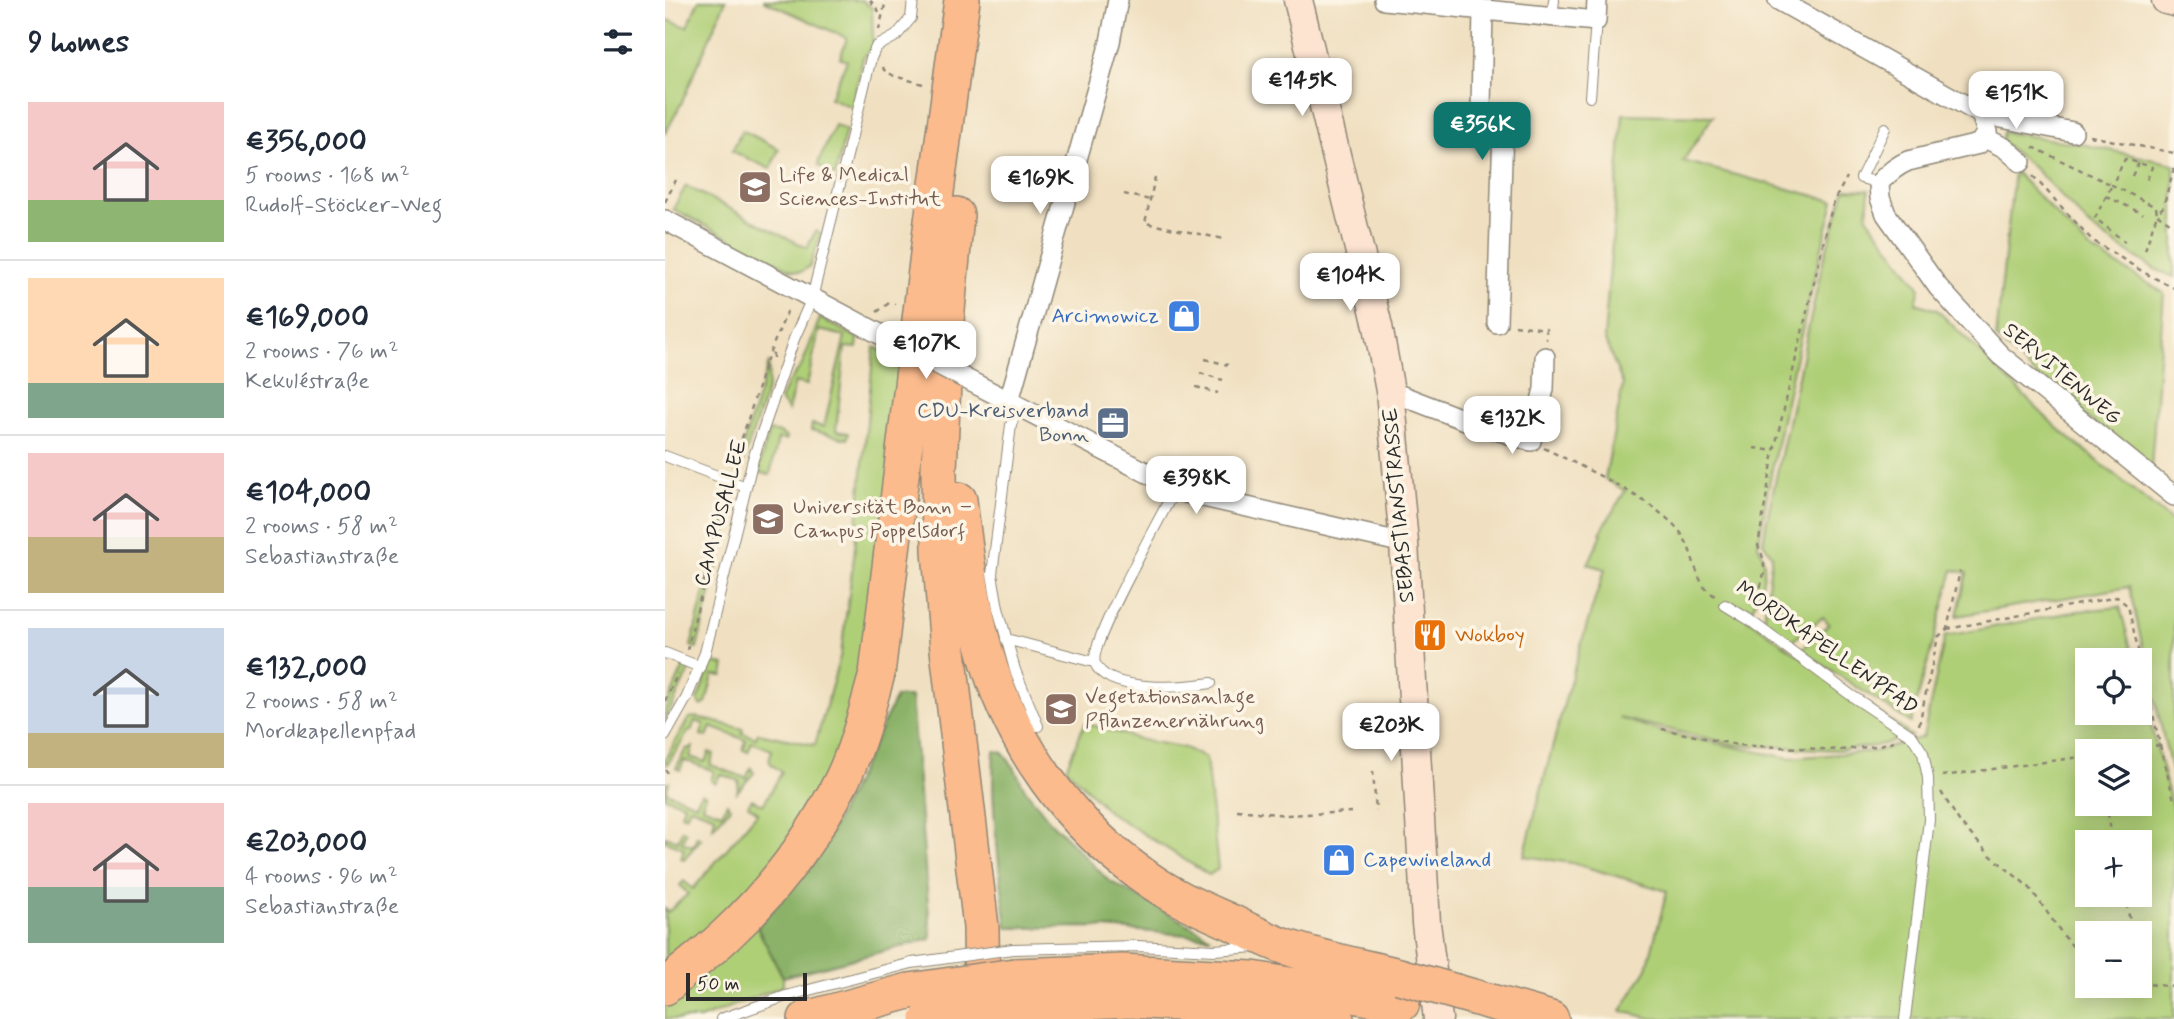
<!DOCTYPE html>
<html lang="en">
<head>
<meta charset="utf-8">
<style>
	body { margin:0; font-family:Mynerve,sans-serif; background:#f6f6f7; color:#1f2937; height:100vh; display:flex; flex-direction:column; font-size:26px; white-space:nowrap }
	* { box-sizing:border-box; margin:0 }
	p { font-size:23px; color:#747a83 }
	.icon { flex:none; width:38px; height:38px; fill:none; stroke:currentColor; stroke-width:2; stroke-linecap:round; stroke-linejoin:round }
	.map { position:relative; flex:1; overflow:hidden }
	.drawer { display:flex; flex-direction:column; background:#fff; width:665px }
	.drawer>* { flex:none }
	.buttons { position:absolute; left:1410px; top:648px; display:grid; gap:14px }
	.buttons a { display:grid; place-items:center; width:77px; height:77px; border-radius:0px; background:#fff; box-shadow:0 4px 18px #0003; font-size:35px }
	.scale { position:absolute; left:21px; bottom:18px; width:121px; box-sizing:border-box; padding-left:7px; border:4px solid #2b2b2b; border-top:0; font-size:19px; line-height:24px; white-space:nowrap; color:#2b2b2b; -webkit-text-stroke:5px #fcf5e5; paint-order:stroke }
	.price { position:absolute; translate:-50% -60px; padding:0 16px; border-radius:14px; background:#fff; color:#222; font-size:23px; line-height:46px; filter:drop-shadow(0 2px 4px #0008) }
	.price::after { content:''; position:absolute; left:50%; top:42px; width:21px; height:16px; margin-left:-10px; background:inherit; clip-path:polygon(0 0,100% 0,50% 100%) }
	.price.selected { background:#0f766e; color:#fff }
	ul { padding:0; list-style:none }
	li { display:flex; align-items:center; gap:21px; height:175px; padding:0 28px }
	li+li { border-top:2px solid #e0e1e3 }
	li span { display:grid; place-items:center; flex:none; width:196px; height:140px; border-radius:0px; color:#555 }
	li>.icon { margin-inline-start:auto }
	span .icon { width:84px; height:84px; fill:#fffc; stroke-width:1 }
	li b { font-size:30px }
	h2 { display:flex; justify-content:space-between; align-items:center; height:84px; padding:0 28px; font-size:30px }
	main { display:flex; flex:1; min-height:0 }
	.map>svg:first-child { display:block }
	.green { fill:#afcf77; stroke:#6d7d51; stroke-width:2; fill-rule:evenodd }
	.forest { fill:#8bb268; stroke:#5b6e4a; stroke-width:2 }
	.lines { fill:none; stroke-linecap:round; stroke-linejoin:round }
	.lane-casing { stroke:#8e8676; stroke-width:12 }
	.street-casing { stroke:#8e8676; stroke-width:22 }
	.secondary-casing { stroke:#8e8676; stroke-width:31 }
	.highway-casing { stroke:#8e8676; stroke-width:38 }
	.path { stroke:#8e8676; stroke-width:2.5; stroke-dasharray:5 5; stroke-linecap:butt }
	.lane { stroke:#fff; stroke-width:10 }
	.street { stroke:#fff; stroke-width:19 }
	.secondary { stroke:#fde4d1; stroke-width:28 }
	.highway { stroke:#fbbb8d; stroke-width:35 }
	.lane-bridge-casing { stroke:#8e8676; stroke-width:12; stroke-linecap:butt }
	.street-bridge-casing { stroke:#8e8676; stroke-width:22; stroke-linecap:butt }
	.highway-bridge-casing { stroke:#8e8676; stroke-width:38; stroke-linecap:butt }
	.lane-bridge { stroke:#fff; stroke-width:10 }
	.street-bridge { stroke:#fff; stroke-width:19 }
	.highway-bridge { stroke:#fbbb8d; stroke-width:35 }
	.labels { text-anchor:middle; dominant-baseline:central; stroke-width:7; stroke-linejoin:round; paint-order:stroke }
	.education-label { font-size:21px; fill:#785e54; stroke:#fcf5e5; text-anchor:start }
	.shop-label { font-size:21px; fill:#366cbe; stroke:#fcf5e5; text-anchor:end }
	.street-label { font-size:21px; fill:#2b2b2b; stroke:#fcf5e5 }
	.service-label { font-size:21px; fill:#4e5e75; stroke:#fcf5e5; text-anchor:end }
	.food-label { font-size:21px; fill:#c56008; stroke:#fcf5e5; text-anchor:start }
</style>
</head>
<body>
<main>
<section class="drawer">
<h2>9 homes<svg class="icon" aria-label="filters" viewBox="0 0 24 24"><path d="M4 7h16M4 17h16"/><circle cx="9" cy="7" r="2"/><circle cx="15" cy="17" r="2"/></svg></h2>
<ul>
<li><span style="background:linear-gradient(#f6c9c9 70%,#8fb573 0)"><svg class="icon" aria-label="home" viewBox="0 0 24 24"><path d="M3 11l9-7 9 7M6 9v11h12V9"/></svg></span><div><b>€356,000</b><p>5 rooms · 168 m²</p><p>Rudolf-Stöcker-Weg</p></div></li>
<li><span style="background:linear-gradient(#ffd9b3 75%,#7fa58c 0)"><svg class="icon" aria-label="home" viewBox="0 0 24 24"><path d="M3 11l9-7 9 7M6 9v11h12V9"/></svg></span><div><b>€169,000</b><p>2 rooms · 76 m²</p><p>Kekuléstraße</p></div></li>
<li><span style="background:linear-gradient(#f6c9c9 60%,#c2b280 0)"><svg class="icon" aria-label="home" viewBox="0 0 24 24"><path d="M3 11l9-7 9 7M6 9v11h12V9"/></svg></span><div><b>€104,000</b><p>2 rooms · 58 m²</p><p>Sebastianstraße</p></div></li>
<li><span style="background:linear-gradient(#c9d6e8 75%,#c2b280 0)"><svg class="icon" aria-label="home" viewBox="0 0 24 24"><path d="M3 11l9-7 9 7M6 9v11h12V9"/></svg></span><div><b>€132,000</b><p>2 rooms · 58 m²</p><p>Mordkapellenpfad</p></div></li>
<li><span style="background:linear-gradient(#f6c9c9 60%,#7fa58c 0)"><svg class="icon" aria-label="home" viewBox="0 0 24 24"><path d="M3 11l9-7 9 7M6 9v11h12V9"/></svg></span><div><b>€203,000</b><p>4 rooms · 96 m²</p><p>Sebastianstraße</p></div></li>
</ul>
</section>
<div class="map">
<svg width="1509" height="1019" viewBox="0 0 1509 1019">
	<rect width="100%" height="100%" fill="#fcf5e5"/>
	<filter id="ink" filterUnits="userSpaceOnUse"><feTurbulence type="fractalNoise" baseFrequency=".0143" numOctaves="2"/><feDisplacementMap in="SourceGraphic" scale="14" xChannelSelector="R" yChannelSelector="G"/><feConvolveMatrix kernelMatrix="1 2 1 2 8 2 1 2 1" color-interpolation-filters="sRGB"/></filter>
	<filter id="wash" filterUnits="userSpaceOnUse"><feTurbulence type="fractalNoise" baseFrequency=".00686" numOctaves="4" result="noise"/><feDisplacementMap in="SourceGraphic" scale="28" xChannelSelector="R" yChannelSelector="G"/><feGaussianBlur stdDeviation="1.57" result="paint"/><feColorMatrix in="noise" values="0 0 0 0 0 0 0 0 0 0 0 0 0 0 0 0 0 1.4 0 .05"/><feComposite in="paint" operator="in"/></filter>
	<g filter="url(#wash)">
		<rect width="100%" height="100%" fill="#f0e0c1"/>
		<path class="green" d="M34 0H61L17 102 0 134V19L22 27Z
			M98 0H197L207 8 208 45 198 58 187 107 165 98 182 61 175 58 182 38Z
			M958 114 1048 116 1018 161 1169 201C1139 315 1113 430 1093 545 1108 571 1093 594 1083 619L1247 736 1211 746 1175 750 1072 745 954 718 1001 733 1124 758 1212 751 1258 737 1280 636 1413 611 1455 607 1469 660H1423V712H1475V684L1509 814V1019H989L956 1011 982 968 1002 891 907 863 859 856C884 760 908 663 940 569L923 564 937 534 935 533 960 491 940 479 958 384 939 338ZM1423 751H1475V803H1423ZM1423 842H1475V894H1423ZM1423 933H1475V985H1423Z
			M170 125 181 130 170 176 154 166 153 163Z
			M77 130 114 149 105 169 67 151Z
			M1338 132 1416 144 1509 164V277L1490 269 1430 231 1369 168 1336 141Z
			M1349 171 1424 248 1499 293 1486 468 1378 382 1331 338Z
			M21 186 142 248 151 231 156 234 145 266 136 272 126 270 8 209Z
			M1180 189 1204 190 1202 217 1255 288 1251 303 1272 310 1391 427 1509 523V782L1464 587 1292 616 1302 573 1288 570 1246 723 1136 650 1164 624 1158 617 1126 642 1099 618 1107 555 1098 543 1102 519 1158 261Z
			M155 318 193 338 192 348 180 347 171 431 183 433 182 439 146 430 147 424 159 427 180 336 154 330 142 385 130 382 123 411 115 400 122 384 137 365Z
			M209 347 240 363 212 590 183 734 121 851 0 972V909L3 912 23 894 15 885 19 881 28 889 93 812 83 805 87 799 98 805 117 772 107 765 104 760 107 750 87 742 83 752 78 750 81 740 46 727 42 737 36 735 39 724 30 721 26 731 23 732 2 765 0 759 24 718 31 717 78 729 77 733 91 738 93 733 150 745 176 653 189 557Z
			M104 362 103 386 78 462 71 467Z
			M104 431 115 433 122 438 121 440 113 439 105 475 93 472Z
			M67 481 71 488 32 648 26 646Z
			M47 663 60 665 58 676 48 675 41 703 37 706 32 700Z
			M19 666 25 668 0 721V709Z
			M420 723 477 740 520 748 541 758 553 869 544 875 444 812 401 768Z
			M28 747 25 757 40 762 44 752 49 754 45 765 81 778 86 768 89 773 72 792 74 781 55 774 51 783 46 781 49 771 19 760 15 770 11 768 21 749Z
			M4 782 1 792 31 804 36 793 41 795 37 806 57 813 62 803 65 808 48 827 50 816 25 807 21 816 16 814 19 804 0 797V783Z
			M17 830 21 832 17 842 28 846 32 836 36 839 19 859 16 858 19 848 0 841V836L13 841Z
			M89 921 118 977V986L35 1019H0V1001Z"/>
		<path class="forest" d="M231 697H246L266 939 118 977 92 927 153 858Z
			M329 751 337 752 349 767 359 788 384 820 443 880 546 937 427 927 342 928C335 870 325 810 329 751Z"/>
	</g>
	<g filter="url(#ink)">
		<g class="lines">
			<g class="lane-casing">
				<path id="lane" d="M887 17 889 0
					M925 97 931 21
					M1214 183 1196 178 1220 128
					M353 406 346 425 327 574 333 608 350 670 373 726
					M0 456 81 487
					M510 488C498 515 423 644 430 663 442 694 521 687 546 683
					M1060 605 1083 619 1187 696 1247 736 1258 753 1263 778 1264 820 1240 1019
					M341 639 429 662
					M0 653 35 667
					M0 736 22 697 40 653 88 459 129 339 147 298 206 58 211 47 231 36 246 18 248 0
					M348 949 472 946 549 950 591 947
					M56 1019 121 996 247 963"/>
			</g>
			<g class="street-casing">
				<path id="street" d="M719 0 931 21 932 0
					M1113 0 1316 114 1408 132
					M818 10 816 108 838 127 832 323
					M1316 114 1322 132 1314 144 1243 161C1231 166 1223 173 1214 183L1215 198 1221 214 1273 287 1335 355 1509 496
					M1320 138 1340 148 1356 162
					M0 220 241 348
					M299 378 521 493 739 543
					M725 391 797 419 866 441 879 389 880 357
					M344 401 445 42 453 0"/>
			</g>
			<g class="secondary-casing">
				<path id="secondary" d="M633 0 713 326 725 391 739 543 761 923 773 1019
					M1501 0 1509 2"/>
			</g>
			<g class="highway-casing">
				<path id="highway" d="M291 215 281 321 274 469 275 551 283 650 316 927 317 1010
					M294 500C300 550 306 602 320 651 345 743 405 826 483 879 510 898 539 910 568 923 584 931 600 939 616 945 654 959 695 966 734 976
					M350 976 458 972 587 979 737 1003
					M0 987C20 969 42 953 61 935 108 891 148 838 177 780 193 747 202 709 212 674L266 229 297 0
					M791 992 886 1019
					M349 1005 466 1000 600 1009 671 1019
					M141 1019 244 991"/>
			</g>
			<path class="path" d="M205 0 216 14
				M214 30 221 0
				M218 67 219 70 229 76 258 84
				M1425 136 1509 153
				M1368 147 1447 185 1430 218 1460 242
				M1509 168 1498 207 1492 214 1509 226
				M1368 176 1427 240 1480 273 1509 288
				M1467 176 1473 163
				M490 177 480 223 559 239
				M459 194 485 200
				M1441 196 1478 214
				M0 202 11 180
				M1480 250 1492 214 1491 207 1447 185 1460 159 1487 167 1481 182
				M212 312 224 303 230 304
				M850 325 881 329V340
				M108 358V348
				M540 359 563 365
				M535 373 558 380
				M531 387 553 393
				M879 448C919 468 980 495 1010 526 1027 543 1027 566 1038 585 1040 589 1046 593 1050 596
				M1089 448 1109 451
				M68 467 102 359 122 312 126 311
				M1088 606C1097 585 1105 567 1093 546L1109 451 1164 219 1169 201 1182 177
				M1282 629 1452 597 1463 606 1495 745 1459 751
				M22 650 61 494
				M0 701 13 673
				M1254 725 1273 637 1282 629 1295 571
				M997 729 1072 745 1175 750 1211 746 1229 741
				M1495 745 1509 800
				M0 771 3 772
				M708 771 711 811
				M1277 776 1423 756
				M1276 792 1296 824 1325 855 1365 888 1398 935 1423 964
				M1441 803 1448 842
				M572 810 621 815 687 812
				M1459 894 1468 933
				M1475 967 1479 983
				M1475 983 1509 987"/>
			<use href="#lane" class="lane"/>
			<use href="#street" class="street"/>
			<use href="#secondary" class="secondary"/>
			<use href="#highway" class="highway"/>
			<g class="lane-bridge-casing">
				<path id="lane-bridge" d="M247 963 348 949"/>
			</g>
			<g class="street-bridge-casing">
				<path id="street-bridge" d="M241 348 299 378"/>
			</g>
			<g class="highway-bridge-casing">
				<path id="highway-bridge" d="M734 976 791 992
					M244 991 350 976
					M263 1019 349 1005"/>
			</g>
			<use href="#lane-bridge" class="lane-bridge"/>
			<use href="#street-bridge" class="street-bridge"/>
			<use href="#highway-bridge" class="highway-bridge"/>
		</g>
	</g>
	<defs>
		<g id="university-square" transform="scale(1.75)"><rect x="-9" y="-9" width="18" height="18" rx="4" fill="#8d6e63" stroke="#fcf5e5"/><path d="M0-5L7-2L0 1L-7-2ZM-4 1L0 2.5L4 1V4Q0 6-4 4Z" fill="#fff"/></g>
		<g id="shop-square" transform="scale(1.75)"><rect x="-9" y="-9" width="18" height="18" rx="4" fill="#3f7fe0" stroke="#fcf5e5"/><path d="M-5-2.5h2.3a2.7 3.5 0 0 1 5.4 0H5L5.5 6h-11ZM-1.5-2.5h3a1.5 2.3 0 0 0-3 0Z" fill="#fff"/></g>
		<g id="office-square" transform="scale(1.75)"><rect x="-9" y="-9" width="18" height="18" rx="4" fill="#5c6f8a" stroke="#fcf5e5"/><path d="M-6-3h4V-5.5h4V-3h4V5H-6ZM-1-4.5V-3h2v-1.5ZM-6 0V1H6V0Z" fill="#fff"/></g>
		<g id="restaurant-square" transform="scale(1.75)"><rect x="-9" y="-9" width="18" height="18" rx="4" fill="#e8710a" stroke="#fcf5e5"/><path d="M-5-6h1v4h1v-4h1v4h1v-4h1v5L-1.5 .5V6h-2V.5L-5-1ZM5-6V6H3V1.5H1.5Q1.5-4 5-6Z" fill="#fff"/></g>
	</defs>
	<g fill-rule="evenodd">
		<use href="#university-square" x="90" y="187"/>
		<use href="#shop-square" x="519" y="316"/>
		<use href="#office-square" x="448" y="423"/>
		<use href="#university-square" x="103" y="519"/>
		<use href="#restaurant-square" x="765" y="635"/>
		<use href="#university-square" x="396" y="709"/>
		<use href="#shop-square" x="674" y="860"/>
	</g>
	<g class="labels">
		<g class="education-label">
			<text x="114" y="175">Life &amp; Medical<tspan x="114" dy="24">Sciences-Institut</tspan></text>
			<text x="128" y="507">Universität Bonn –<tspan x="128" dy="24">Campus Poppelsdorf</tspan></text>
			<text x="420" y="697">Vegetationsanlage<tspan x="420" dy="24">Pflanzenernährung</tspan></text>
		</g>
		<g class="shop-label">
			<text x="494" y="316">Arcimowicz</text>
			<text x="698" y="860" text-anchor="start">Capewineland</text>
		</g>
		<g class="street-label">
			<text transform="translate(1397 374) rotate(40)">SERVITENWEG</text>
			<text transform="translate(734 505) rotate(-95)">SEBASTIANSTRASSE</text>
			<text transform="translate(56 513) rotate(-75)">CAMPUSALLEE</text>
			<text transform="translate(1162 648) rotate(35)">MORDKAPELLENPFAD</text>
		</g>
		<g class="service-label">
			<text x="424" y="411">CDU-Kreisverband<tspan x="424" dy="24">Bonn</tspan></text>
		</g>
		<g class="food-label">
			<text x="790" y="635">Wokboy</text>
		</g>
	</g>
</svg>
<div class="buttons">
<a><svg class="icon" aria-label="locate" viewBox="0 0 24 24"><circle cx="12" cy="12" r="6"/><path d="M12 2v4M12 18v4M2 12h4M18 12h4"/></svg></a>
<a><svg class="icon" aria-label="layers" viewBox="0 0 24 24"><path d="M12 4l9 5-9 5-9-5zM3 14l9 5 9-5"/></svg></a>
<a>+</a>
<a>−</a>
</div>
<div class="scale">50 m</div>
<b class="price" style="left:637px;top:118px">€145K</b>
<b class="price" style="left:1351px;top:131px">€151K</b>
<b class="price selected" style="left:817px;top:162px">€356K</b>
<b class="price" style="left:375px;top:216px">€169K</b>
<b class="price" style="left:685px;top:313px">€104K</b>
<b class="price" style="left:261px;top:381px">€107K</b>
<b class="price" style="left:847px;top:456px">€132K</b>
<b class="price" style="left:531px;top:516px">€398K</b>
<b class="price" style="left:726px;top:763px">€203K</b>
</div>
</main>
</body>
</html>
